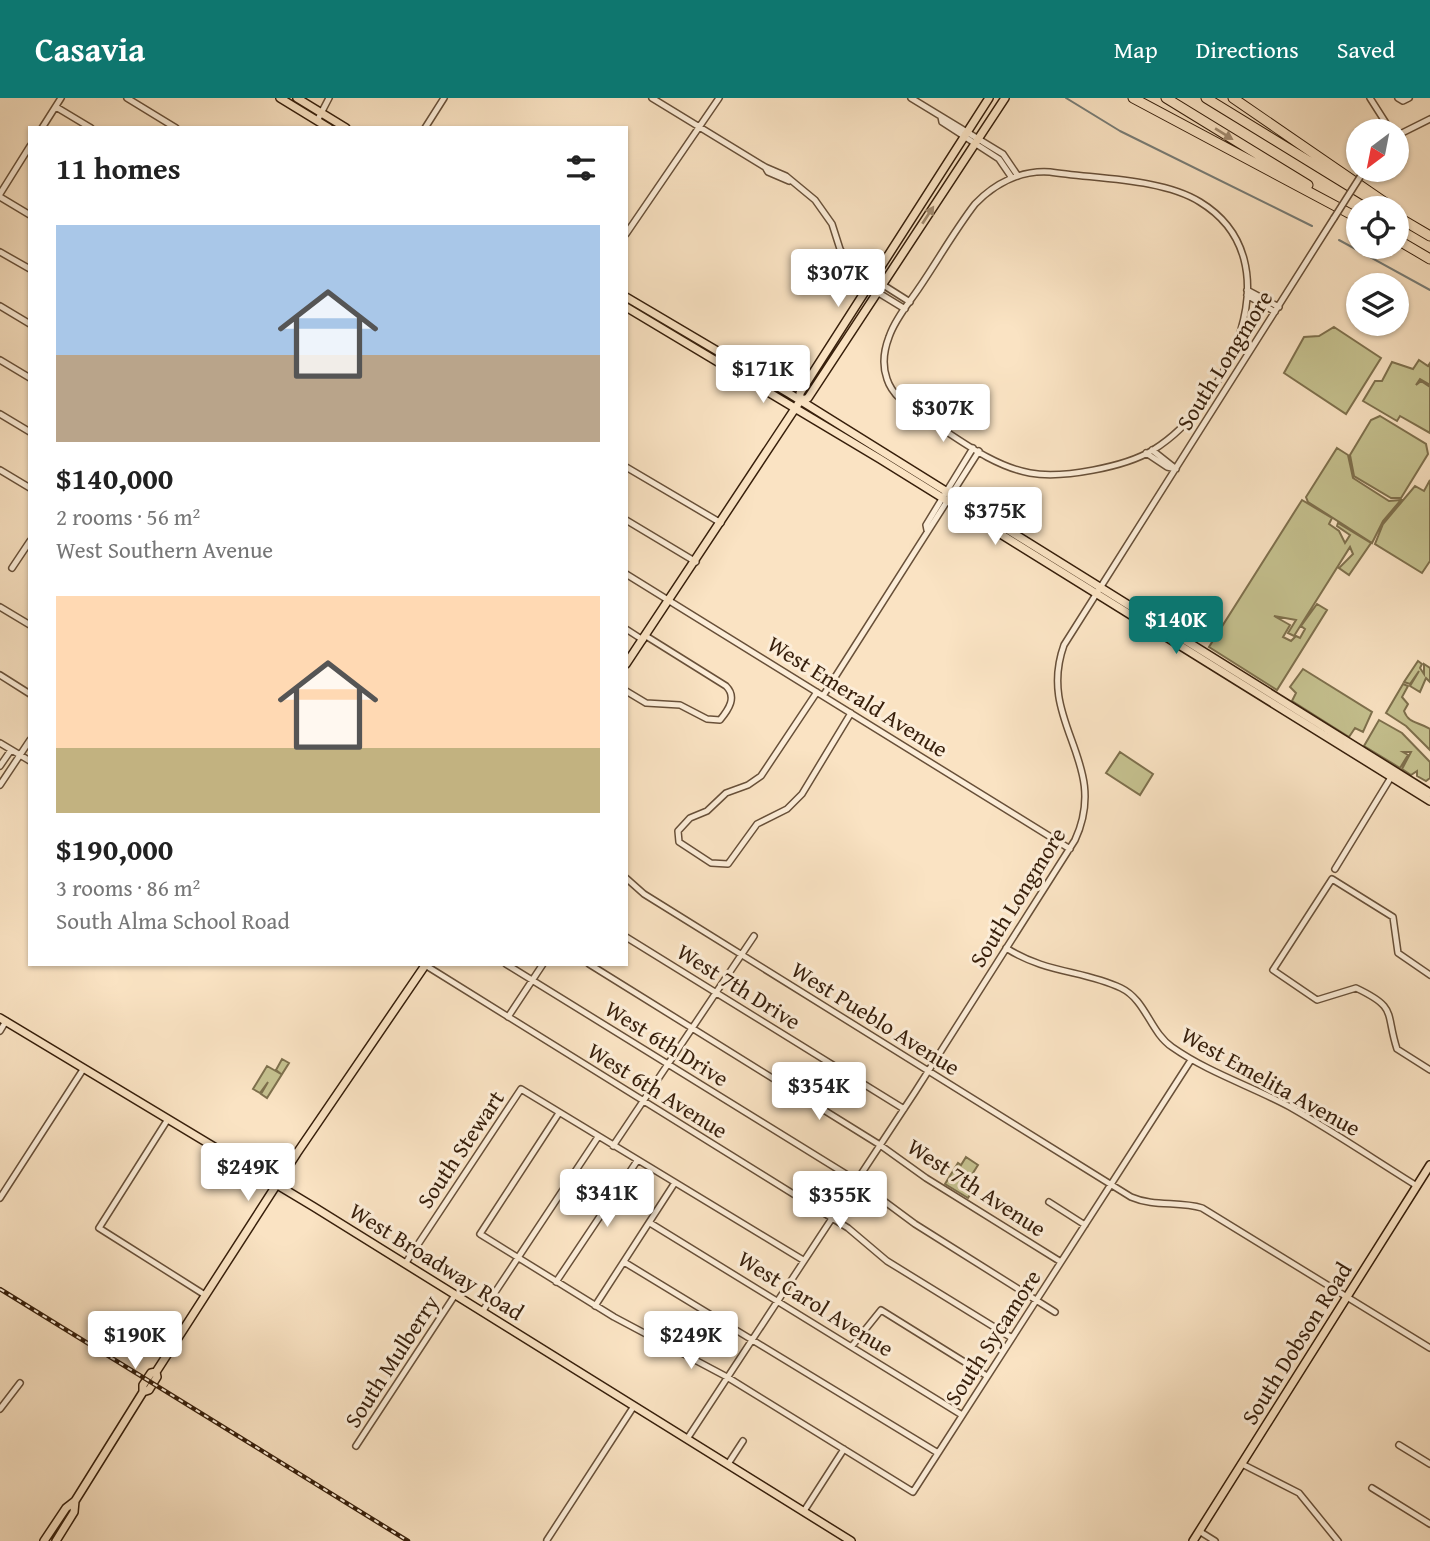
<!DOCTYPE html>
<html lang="en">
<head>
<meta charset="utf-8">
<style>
	body { margin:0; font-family:"Gentium Book Plus",serif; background:#f2f2f2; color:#222; height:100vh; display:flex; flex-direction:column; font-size:26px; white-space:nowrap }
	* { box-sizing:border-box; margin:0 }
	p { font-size:23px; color:#767676 }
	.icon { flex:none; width:38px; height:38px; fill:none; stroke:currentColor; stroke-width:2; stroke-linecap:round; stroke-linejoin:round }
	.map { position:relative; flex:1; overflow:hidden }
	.details { position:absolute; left:28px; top:28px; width:600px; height:840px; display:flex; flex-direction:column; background:#fff; border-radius:0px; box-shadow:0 2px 5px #0004 }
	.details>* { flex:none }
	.needle { width:46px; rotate:212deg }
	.tools { position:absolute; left:1346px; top:21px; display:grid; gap:14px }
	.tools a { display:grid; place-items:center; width:63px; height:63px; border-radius:50%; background:#fff; box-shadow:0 2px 5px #0004; font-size:35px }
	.price { position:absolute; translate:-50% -60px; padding:0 16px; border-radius:7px; background:#fff; color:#222; font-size:23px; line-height:46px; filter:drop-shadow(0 2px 4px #0008) }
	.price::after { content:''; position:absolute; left:50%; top:42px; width:21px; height:16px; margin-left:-10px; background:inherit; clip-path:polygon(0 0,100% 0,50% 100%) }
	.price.selected { background:#0f766e; color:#fff }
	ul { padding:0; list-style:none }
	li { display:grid; align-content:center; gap:14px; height:371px; padding:0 28px }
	li span { display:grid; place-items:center; height:217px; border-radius:0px; color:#555 }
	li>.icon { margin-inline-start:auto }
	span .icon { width:126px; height:126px; fill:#fffc; stroke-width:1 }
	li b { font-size:30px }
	h2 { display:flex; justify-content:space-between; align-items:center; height:84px; padding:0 28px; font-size:30px }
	header { display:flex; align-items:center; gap:42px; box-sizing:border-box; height:98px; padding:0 35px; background:#0f766e; color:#fff }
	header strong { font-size:33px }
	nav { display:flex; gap:38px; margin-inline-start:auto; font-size:24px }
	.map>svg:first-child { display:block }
	.green { fill:#c5c18f; stroke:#7e704d; stroke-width:2 }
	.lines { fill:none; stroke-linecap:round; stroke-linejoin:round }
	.stream { stroke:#787d77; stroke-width:2 }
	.minor-casing { stroke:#685039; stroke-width:8 }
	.major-casing { stroke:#371f0b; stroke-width:10 }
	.highway-casing { stroke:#371f0b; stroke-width:11 }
	.minor { stroke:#fcedd8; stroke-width:5 }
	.major { stroke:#fae3c3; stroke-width:7 }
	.highway { stroke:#fae3c3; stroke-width:9 }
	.rail-casing { stroke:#371f0b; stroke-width:4.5 }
	.rail { stroke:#fcedd8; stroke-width:2; stroke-dasharray:5; stroke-linecap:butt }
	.minor-bridge-casing { stroke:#685039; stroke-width:8; stroke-linecap:butt }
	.minor-bridge { stroke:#fcedd8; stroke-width:5 }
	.oneway { fill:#a28b70 }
	.labels { text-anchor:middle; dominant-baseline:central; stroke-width:6; stroke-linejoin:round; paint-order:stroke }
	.street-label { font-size:23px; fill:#371f0b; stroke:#fcedd8 }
</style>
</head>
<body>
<header>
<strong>Casavia</strong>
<nav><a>Map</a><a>Directions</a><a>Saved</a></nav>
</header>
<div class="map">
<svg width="1430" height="1443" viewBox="0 0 1430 1443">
	<rect width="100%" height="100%" fill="#fae3c3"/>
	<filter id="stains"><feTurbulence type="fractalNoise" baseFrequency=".00286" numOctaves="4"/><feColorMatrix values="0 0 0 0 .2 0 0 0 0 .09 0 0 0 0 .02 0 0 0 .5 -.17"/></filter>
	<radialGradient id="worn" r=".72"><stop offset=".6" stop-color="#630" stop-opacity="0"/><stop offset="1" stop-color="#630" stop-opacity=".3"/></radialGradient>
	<path class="green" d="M1334 229 1381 260 1346 316 1284 275 1304 239 1319 238Z
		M1419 262 1428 268 1430 265V287L1420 281 1416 287 1421 283 1430 289V335L1400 318 1397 323 1363 303 1375 283H1382L1392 264 1413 271Z
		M1380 318 1426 346 1428 356 1401 400H1391L1354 378 1350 357 1371 322Z
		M1337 350 1348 357 1353 380 1389 403 1401 402 1383 423 1372 445 1308 404 1306 399Z
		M1430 382V463L1422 475 1375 446 1383 426 1415 388 1424 393Z
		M1302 402 1332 420 1329 426 1339 433 1345 445 1350 437 1337 428 1338 425 1371 445 1349 477 1339 470 1353 456 1350 449 1294 538 1288 535 1296 522 1274 518 1290 527 1283 539 1291 543 1296 538 1300 540 1305 531 1301 528 1317 506 1327 512 1277 592 1209 549Z
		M1418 563 1422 566 1420 570 1424 576V566L1430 570V584L1426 580 1420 594 1410 588 1419 573 1410 586 1404 584Z
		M1303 571 1372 614 1363 634 1355 630 1349 639 1292 603 1296 595 1290 589Z
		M1403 586 1408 588 1402 599 1408 606 1404 613C1409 626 1417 623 1430 631V652L1406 628 1386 615Z
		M1379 622 1402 635 1430 664V680L1426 683 1417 678V673L1411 677 1402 671 1411 654H1403L1408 657 1400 670 1364 648Z
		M1120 654 1153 676 1140 697 1106 675Z
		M282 961 289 965 267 1000 261 996 268 984 260 995 253 991 267 968 281 976 276 972Z
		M966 1059 978 1067 966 1086 973 1092 968 1100 945 1086 958 1065 961 1067Z"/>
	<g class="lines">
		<path class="stream" d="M1066 0 1120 33 1312 128
			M1339 142 1430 192"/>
		<g class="minor-casing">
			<path id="minor" d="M127 0 176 30
				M652 0 765 69 768 74 789 83
				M911 0 1003 56 1018 78
				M1370 0 1391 33
				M1398 0 1403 3 1409 0
				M56 9 91 30
				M941 19 942 24 999 61 1012 80
				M317 23 329 0
				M42 30 61 0
				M425 30 444 0
				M1396 38 1430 21
				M765 69 786 78 815 102 832 126 840 151 851 171 869 189 905 211
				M1050 74C1094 81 1162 80 1200 104 1297 163 1227 306 1153 352 1125 369 1062 381 1030 375 992 368 959 341 927 321 912 310 893 300 887 281 882 267 884 252 889 239 895 221 909 205 919 190 938 162 955 132 975 106 995 85 1021 72 1050 74Z
				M1360 79 1365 72
				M0 96 30 48
				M0 99 30 117
				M626 136 719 0
				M0 154 30 171
				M850 166 910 204
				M1247 192 1279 209
				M1247 197 1275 214
				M0 208 30 226
				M0 262 30 280
				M0 316 30 334
				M1152 352 1176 371
				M1146 355 1167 369 1176 371
				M626 369 721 425
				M0 372 30 390
				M626 422 696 464
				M927 432 926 427 973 350
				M12 470 30 443
				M626 476 1070 751
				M0 509 30 527
				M626 531 643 542
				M0 577 30 596
				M626 593 646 605 680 607 707 621 720 622C729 611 737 599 726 588L646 538
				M817 594 761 678 748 687 726 695 707 713 690 720 678 733 679 744 711 765 728 766 757 726 787 711 802 696 851 615
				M823 598 979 353
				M0 645 30 663
				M0 668 11 652
				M0 687 30 642
				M1335 771 1393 676
				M626 780 644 796 1131 1099C1154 1109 1179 1103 1202 1110L1430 1250
				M626 839 904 1011
				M1006 850C1047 876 1083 872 1121 890 1146 902 1150 934 1172 949 1209 975 1251 988 1290 1009 1334 1034 1375 1062 1417 1088
				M506 866 857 1083 915 1126 1055 1214
				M589 866 880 1047 926 1080 1061 1164
				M425 867 848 1130 887 1163 1012 1240
				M1430 877 1398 855 1393 819 1332 781 1273 872 1317 902 1356 890C1398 910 1385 914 1397 951L1430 972
				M508 919 543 866
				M0 933 6 923
				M559 1015 480 1136 614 1219 727 1279 913 1394 1191 962
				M168 1021 99 1130 205 1197
				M613 1048 754 838
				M0 1100 84 970
				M1049 1104 1085 1127
				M650 1125 962 1317
				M624 1164 938 1355
				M405 1166 521 991 803 1162
				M556 1184 637 1063
				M595 1208 674 1086
				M482 1214 598 1039
				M852 1248 881 1212 987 1278
				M0 1311 20 1285
				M687 1341 915 994 1075 742C1111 664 1036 625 1064 547L1334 120
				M1399 1347 1430 1366
				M356 1348 455 1197
				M728 1366 743 1343
				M1242 1366 1299 1395 1338 1443
				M1372 1390 1430 1426
				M804 1413 844 1351
				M1199 1433 1215 1443
				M547 1442 634 1308"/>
		</g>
		<g class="major-casing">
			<path id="major" d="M280 0 329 30
				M297 0 346 30
				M626 199 790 296 1430 695
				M626 209 880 361 1430 703
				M800 303V295L989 0
				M626 566 800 303 808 300 1005 0
				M0 920 314 1109 851 1443
				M143 1294 149 1292 157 1279 156 1274
				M44 1443 66 1410 75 1403 143 1294V1287L151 1275 156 1274 297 1055 426 866
				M56 1443 74 1414 75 1403
				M1193 1443 1430 1067"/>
		</g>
		<g class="highway-casing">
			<path id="highway" d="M1133 0 1358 120
				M1166 0 1308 87
				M1206 0 1385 110
				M1233 0 1393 110
				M1396 118 1430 138
				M1396 141 1430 161"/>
		</g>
		<use href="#minor" class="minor"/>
		<use href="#major" class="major"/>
		<use href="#highway" class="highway"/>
		<g class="rail-casing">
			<path id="rail" d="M0 1191 408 1443"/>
		</g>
		<use href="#rail" class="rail"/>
		<g class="minor-bridge-casing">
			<path id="minor-bridge" d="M1334 120 1360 79"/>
		</g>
		<use href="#minor-bridge" class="minor-bridge"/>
	</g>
	<defs><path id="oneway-solid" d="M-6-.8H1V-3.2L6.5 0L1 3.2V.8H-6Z" transform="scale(1.75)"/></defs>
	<g class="oneway">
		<use href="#oneway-solid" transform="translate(1224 36) rotate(32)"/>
		<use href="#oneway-solid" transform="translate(928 117) rotate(-57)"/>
	</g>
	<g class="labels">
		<g class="street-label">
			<text transform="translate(1224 262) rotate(-58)">South Longmore</text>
			<text transform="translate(858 598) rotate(32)">West Emerald Avenue</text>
			<text transform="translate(1017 799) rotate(-58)">South Longmore</text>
			<text transform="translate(739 888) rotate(32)">West 7th Drive</text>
			<text transform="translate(876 920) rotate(32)">West Pueblo Avenue</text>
			<text transform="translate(667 945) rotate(32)">West 6th Drive</text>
			<text transform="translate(1271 983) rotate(29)">West Emelita Avenue</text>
			<text transform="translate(658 992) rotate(32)">West 6th Avenue</text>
			<text transform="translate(460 1051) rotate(-56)">South Stewart</text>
			<text transform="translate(977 1089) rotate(33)">West 7th Avenue</text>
			<text transform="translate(437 1163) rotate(32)">West Broadway Road</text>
			<text transform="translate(816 1205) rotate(32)">West Carol Avenue</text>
			<text transform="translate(992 1239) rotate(-57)">South Sycamore</text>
			<text transform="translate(1296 1245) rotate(-58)">South Dobson Road</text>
			<text transform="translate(391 1263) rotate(-57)">South Mulberry</text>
		</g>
	</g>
	<rect width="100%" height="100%" filter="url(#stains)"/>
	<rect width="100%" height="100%" fill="url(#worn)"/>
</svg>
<div class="tools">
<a><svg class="needle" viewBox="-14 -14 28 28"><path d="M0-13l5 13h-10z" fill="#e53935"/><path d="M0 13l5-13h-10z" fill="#767676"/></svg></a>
<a><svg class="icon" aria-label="locate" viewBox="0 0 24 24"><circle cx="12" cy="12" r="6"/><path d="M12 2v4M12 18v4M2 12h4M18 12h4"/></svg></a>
<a><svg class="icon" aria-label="layers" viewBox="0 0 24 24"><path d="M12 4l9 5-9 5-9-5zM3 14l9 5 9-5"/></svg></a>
</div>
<b class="price" style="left:838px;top:211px">$307K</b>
<b class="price" style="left:763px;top:307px">$171K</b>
<b class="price" style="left:943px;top:346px">$307K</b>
<b class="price" style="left:995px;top:449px">$375K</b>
<b class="price selected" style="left:1176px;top:558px">$140K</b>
<b class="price" style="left:819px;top:1024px">$354K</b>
<b class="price" style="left:248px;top:1105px">$249K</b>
<b class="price" style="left:607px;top:1131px">$341K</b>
<b class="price" style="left:840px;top:1133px">$355K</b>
<b class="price" style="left:135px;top:1273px">$190K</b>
<b class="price" style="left:691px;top:1273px">$249K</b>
<section class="details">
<h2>11 homes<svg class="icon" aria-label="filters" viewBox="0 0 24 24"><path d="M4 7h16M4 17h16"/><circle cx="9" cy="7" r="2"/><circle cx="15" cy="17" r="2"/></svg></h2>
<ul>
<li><span style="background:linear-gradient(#a9c7e8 60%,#b9a48a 0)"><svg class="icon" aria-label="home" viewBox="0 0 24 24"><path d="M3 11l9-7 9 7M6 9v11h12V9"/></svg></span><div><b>$140,000</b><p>2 rooms · 56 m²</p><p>West Southern Avenue</p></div></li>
<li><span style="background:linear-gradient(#ffd9b3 70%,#c2b280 0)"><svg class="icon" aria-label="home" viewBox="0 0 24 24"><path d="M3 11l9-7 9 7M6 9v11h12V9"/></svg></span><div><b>$190,000</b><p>3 rooms · 86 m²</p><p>South Alma School Road</p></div></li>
</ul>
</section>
</div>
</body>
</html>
